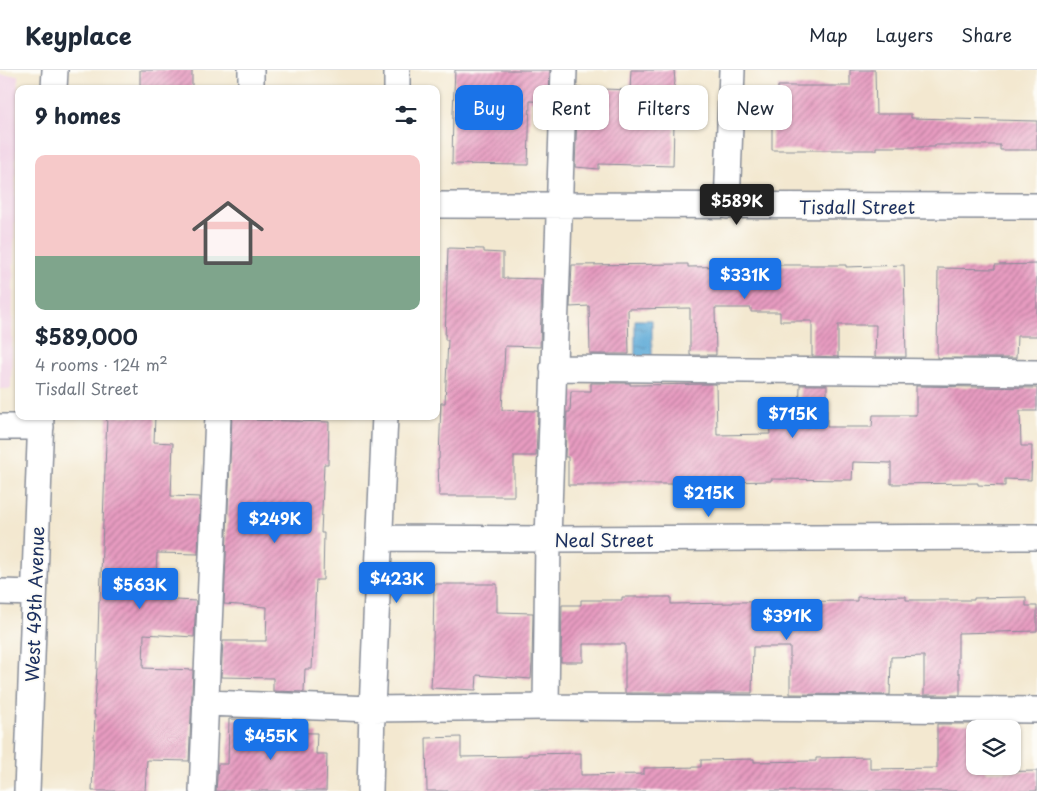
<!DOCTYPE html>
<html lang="en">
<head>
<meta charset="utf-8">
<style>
	body { margin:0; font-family:"Playpen Sans",sans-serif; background:#f6f6f7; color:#1f2937; height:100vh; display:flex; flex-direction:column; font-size:19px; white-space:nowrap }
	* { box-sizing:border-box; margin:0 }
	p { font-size:16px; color:#747a83 }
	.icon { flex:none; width:28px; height:28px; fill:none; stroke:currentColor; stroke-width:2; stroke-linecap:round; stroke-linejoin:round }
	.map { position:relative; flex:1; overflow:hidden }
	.details { position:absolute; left:15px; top:15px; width:425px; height:335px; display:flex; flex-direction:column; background:#fff; border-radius:10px; box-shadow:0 1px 4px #0004 }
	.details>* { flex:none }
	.guide { position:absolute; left:455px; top:15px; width:475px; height:45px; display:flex; gap:10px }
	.controls { position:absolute; left:966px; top:650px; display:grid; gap:10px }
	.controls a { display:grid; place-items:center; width:55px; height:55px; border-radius:10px; background:#fff; box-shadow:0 1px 4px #0004; font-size:25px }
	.price { position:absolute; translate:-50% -42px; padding:0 11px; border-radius:5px; background:#1a73e8; color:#fff; font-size:16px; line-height:32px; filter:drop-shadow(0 1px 2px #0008) }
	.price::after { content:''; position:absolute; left:50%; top:30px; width:15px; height:11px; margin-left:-8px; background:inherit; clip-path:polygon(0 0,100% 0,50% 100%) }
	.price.active { background:#222; color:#fff }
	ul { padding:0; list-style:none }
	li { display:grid; align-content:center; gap:10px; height:265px; padding:0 20px }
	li+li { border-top:1px solid #e0e1e3 }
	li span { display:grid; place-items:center; height:155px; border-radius:10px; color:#555 }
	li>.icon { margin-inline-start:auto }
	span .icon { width:90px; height:90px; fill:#fffc; stroke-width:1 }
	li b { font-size:21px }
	h2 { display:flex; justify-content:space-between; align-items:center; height:60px; padding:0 20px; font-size:21px }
	.chip { padding:0 18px; border-radius:10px; background:#fff; box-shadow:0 1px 4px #0004; font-size:18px; line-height:45px }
	.chip.active { background:#1a73e8; color:#fff }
	header { display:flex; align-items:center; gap:30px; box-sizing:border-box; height:70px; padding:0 25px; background:#fff; border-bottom:1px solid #e0e1e3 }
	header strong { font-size:24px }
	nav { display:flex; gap:28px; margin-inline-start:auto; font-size:18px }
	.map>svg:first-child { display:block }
	.built { fill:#f0d0e4 }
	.water { fill:url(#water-ripples); stroke:#3c6c9a }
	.building { fill:url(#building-hatch) }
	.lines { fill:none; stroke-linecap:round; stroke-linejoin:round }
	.minor-casing { stroke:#878c97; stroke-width:28 }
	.minor { stroke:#fff; stroke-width:25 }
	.labels { text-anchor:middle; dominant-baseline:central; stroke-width:4; stroke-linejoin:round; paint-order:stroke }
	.street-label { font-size:18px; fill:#1b2f5e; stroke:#fdfcf7 }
</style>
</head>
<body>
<header>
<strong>Keyplace</strong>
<nav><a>Map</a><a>Layers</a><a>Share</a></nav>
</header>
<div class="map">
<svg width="1037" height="721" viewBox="0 0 1037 721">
	<defs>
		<pattern id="water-ripples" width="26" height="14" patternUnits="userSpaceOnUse" patternTransform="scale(1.25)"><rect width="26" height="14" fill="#5eaad7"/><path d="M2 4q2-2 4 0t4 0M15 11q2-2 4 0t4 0" fill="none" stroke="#4d8bb2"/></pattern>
		<pattern id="building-hatch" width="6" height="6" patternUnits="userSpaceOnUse" patternTransform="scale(1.25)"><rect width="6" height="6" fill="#e79bc0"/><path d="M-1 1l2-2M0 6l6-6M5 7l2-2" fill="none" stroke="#ba7f9f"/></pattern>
	</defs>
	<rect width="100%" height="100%" fill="#fdfcf7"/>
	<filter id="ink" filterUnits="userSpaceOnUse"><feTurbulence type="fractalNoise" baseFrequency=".02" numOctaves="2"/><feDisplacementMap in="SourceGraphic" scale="10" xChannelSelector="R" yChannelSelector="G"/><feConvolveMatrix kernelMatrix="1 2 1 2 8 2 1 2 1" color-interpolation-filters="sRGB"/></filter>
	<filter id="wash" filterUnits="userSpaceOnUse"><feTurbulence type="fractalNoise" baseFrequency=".0096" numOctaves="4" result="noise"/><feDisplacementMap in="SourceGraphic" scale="20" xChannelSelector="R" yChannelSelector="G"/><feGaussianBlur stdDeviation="1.12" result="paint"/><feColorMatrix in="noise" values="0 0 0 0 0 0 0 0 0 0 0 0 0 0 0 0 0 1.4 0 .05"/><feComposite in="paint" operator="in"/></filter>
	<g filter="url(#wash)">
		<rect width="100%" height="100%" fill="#f3e8d0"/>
		<path class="built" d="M0 5H18L11 319H0Z"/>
		<path class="water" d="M635 250H652V287H635Z"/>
		<g id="blocks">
			<path class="building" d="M140 0H192V19H140Z
				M455 0H550L549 32 530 31 528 95 452 94 453 42Z
				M631 0H674L675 12 665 54H674L673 96 599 94V99L575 97 578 18 630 20Z
				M850 0H875L876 44H911V48L1037 51V80H1000V75H935V77H876V80H772V36H778V16H850Z
				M448 178 484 179V182L503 183V208L542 209 540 277 505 276 502 340 538 341 536 386H514V426H439L438 389H439L441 333H445L448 270H445Z
				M688 194V197L751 196V195H846V197L904 195 906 287H875L876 255H838V287L812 286V251H780V242H751V238H715L716 285H690V238L628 239 629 284H590L589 236 570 237 572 195Z
				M1037 194V266H1017L1016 288H937L938 198 995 199V195Z
				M591 313H630V315L716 314 717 365 770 364 769 352 799 351 800 315H827V357H872L873 345H916V316L1037 318V341H1020L1021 376H1032L1031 410 1005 409V416L978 415V413L891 414V393L853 392 852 410 771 409V411L727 412V414H614V415H568V387H565L567 342H570L571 321H591Z
				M107 346H155L154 372 173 373 171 426 200 427 198 484 157 483 155 529 196 531 194 567 144 564 143 598 193 600 189 691 147 690 145 721H92L95 645H94L97 598 99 531H100Z
				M232 346H256V350L329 352 328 394H324L321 463H324L323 510H316L312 599H305L304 622 273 621V608L221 607 223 571H266L267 537 224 534Z
				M434 514H497V542L533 543 532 592 531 609 477 605 476 620 431 618 433 572Z
				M906 526V530H974V528L1026 527V536H1037V561L958 563V603H960V625H924V586L891 587 890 625 790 624V577H753L752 623H625V574H583V592H561L562 535H581V530H622V527H671V534L733 533V532L857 531V527Z
				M229 649 262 650 261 662 317 663 316 684H327L326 721H216L218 694H228Z
				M937 654H973L972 700H985V702L1037 701V721H427L426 668 461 667V687L528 686V684L581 683V705L644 704V698L701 697V690L754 689V692L816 691V688L870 687V699L937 698Z"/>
		</g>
	</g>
	<g filter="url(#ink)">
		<use href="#blocks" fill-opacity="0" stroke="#878c97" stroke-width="1"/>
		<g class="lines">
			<g class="minor-casing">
				<path id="minor" d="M54 19 55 0
					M251 19V0
					M397 19V0
					M436 135 1037 136
					M727 136 732 0
					M553 298 1037 303
					M0 357H41
					M380 468 548 469 1037 467
					M0 522 34 523
					M205 633 372 639 546 637 1037 640
					M546 637 548 469 564 0
					M27 721 41 346
					M202 721 218 346
					M370 721 372 639 385 346"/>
			</g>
			<use href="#minor" class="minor"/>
		</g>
	</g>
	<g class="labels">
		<g class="street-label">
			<text x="857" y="136">Tisdall Street</text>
			<text x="604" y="469">Neal Street</text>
			<text transform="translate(34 534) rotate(-88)">West 49th Avenue</text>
		</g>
	</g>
</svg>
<div class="controls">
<a><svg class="icon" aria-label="layers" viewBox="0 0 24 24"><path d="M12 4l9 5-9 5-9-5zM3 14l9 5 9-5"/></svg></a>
</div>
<b class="price active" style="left:737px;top:156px">$589K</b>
<b class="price" style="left:745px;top:230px">$331K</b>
<b class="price" style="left:793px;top:369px">$715K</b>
<b class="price" style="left:709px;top:448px">$215K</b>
<b class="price" style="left:275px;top:474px">$249K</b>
<b class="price" style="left:397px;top:534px">$423K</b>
<b class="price" style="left:140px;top:540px">$563K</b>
<b class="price" style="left:787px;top:571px">$391K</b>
<b class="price" style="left:271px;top:691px">$455K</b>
<div class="guide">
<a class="chip active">Buy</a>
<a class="chip">Rent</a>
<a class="chip">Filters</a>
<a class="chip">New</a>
</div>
<section class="details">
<h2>9 homes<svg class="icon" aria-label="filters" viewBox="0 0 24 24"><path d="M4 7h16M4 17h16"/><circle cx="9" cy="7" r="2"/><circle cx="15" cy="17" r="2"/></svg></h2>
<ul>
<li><span style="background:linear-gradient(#f6c9c9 65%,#7fa58c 0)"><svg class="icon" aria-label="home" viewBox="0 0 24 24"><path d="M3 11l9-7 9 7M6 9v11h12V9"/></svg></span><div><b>$589,000</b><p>4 rooms · 124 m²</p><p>Tisdall Street</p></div></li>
</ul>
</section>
</div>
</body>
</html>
